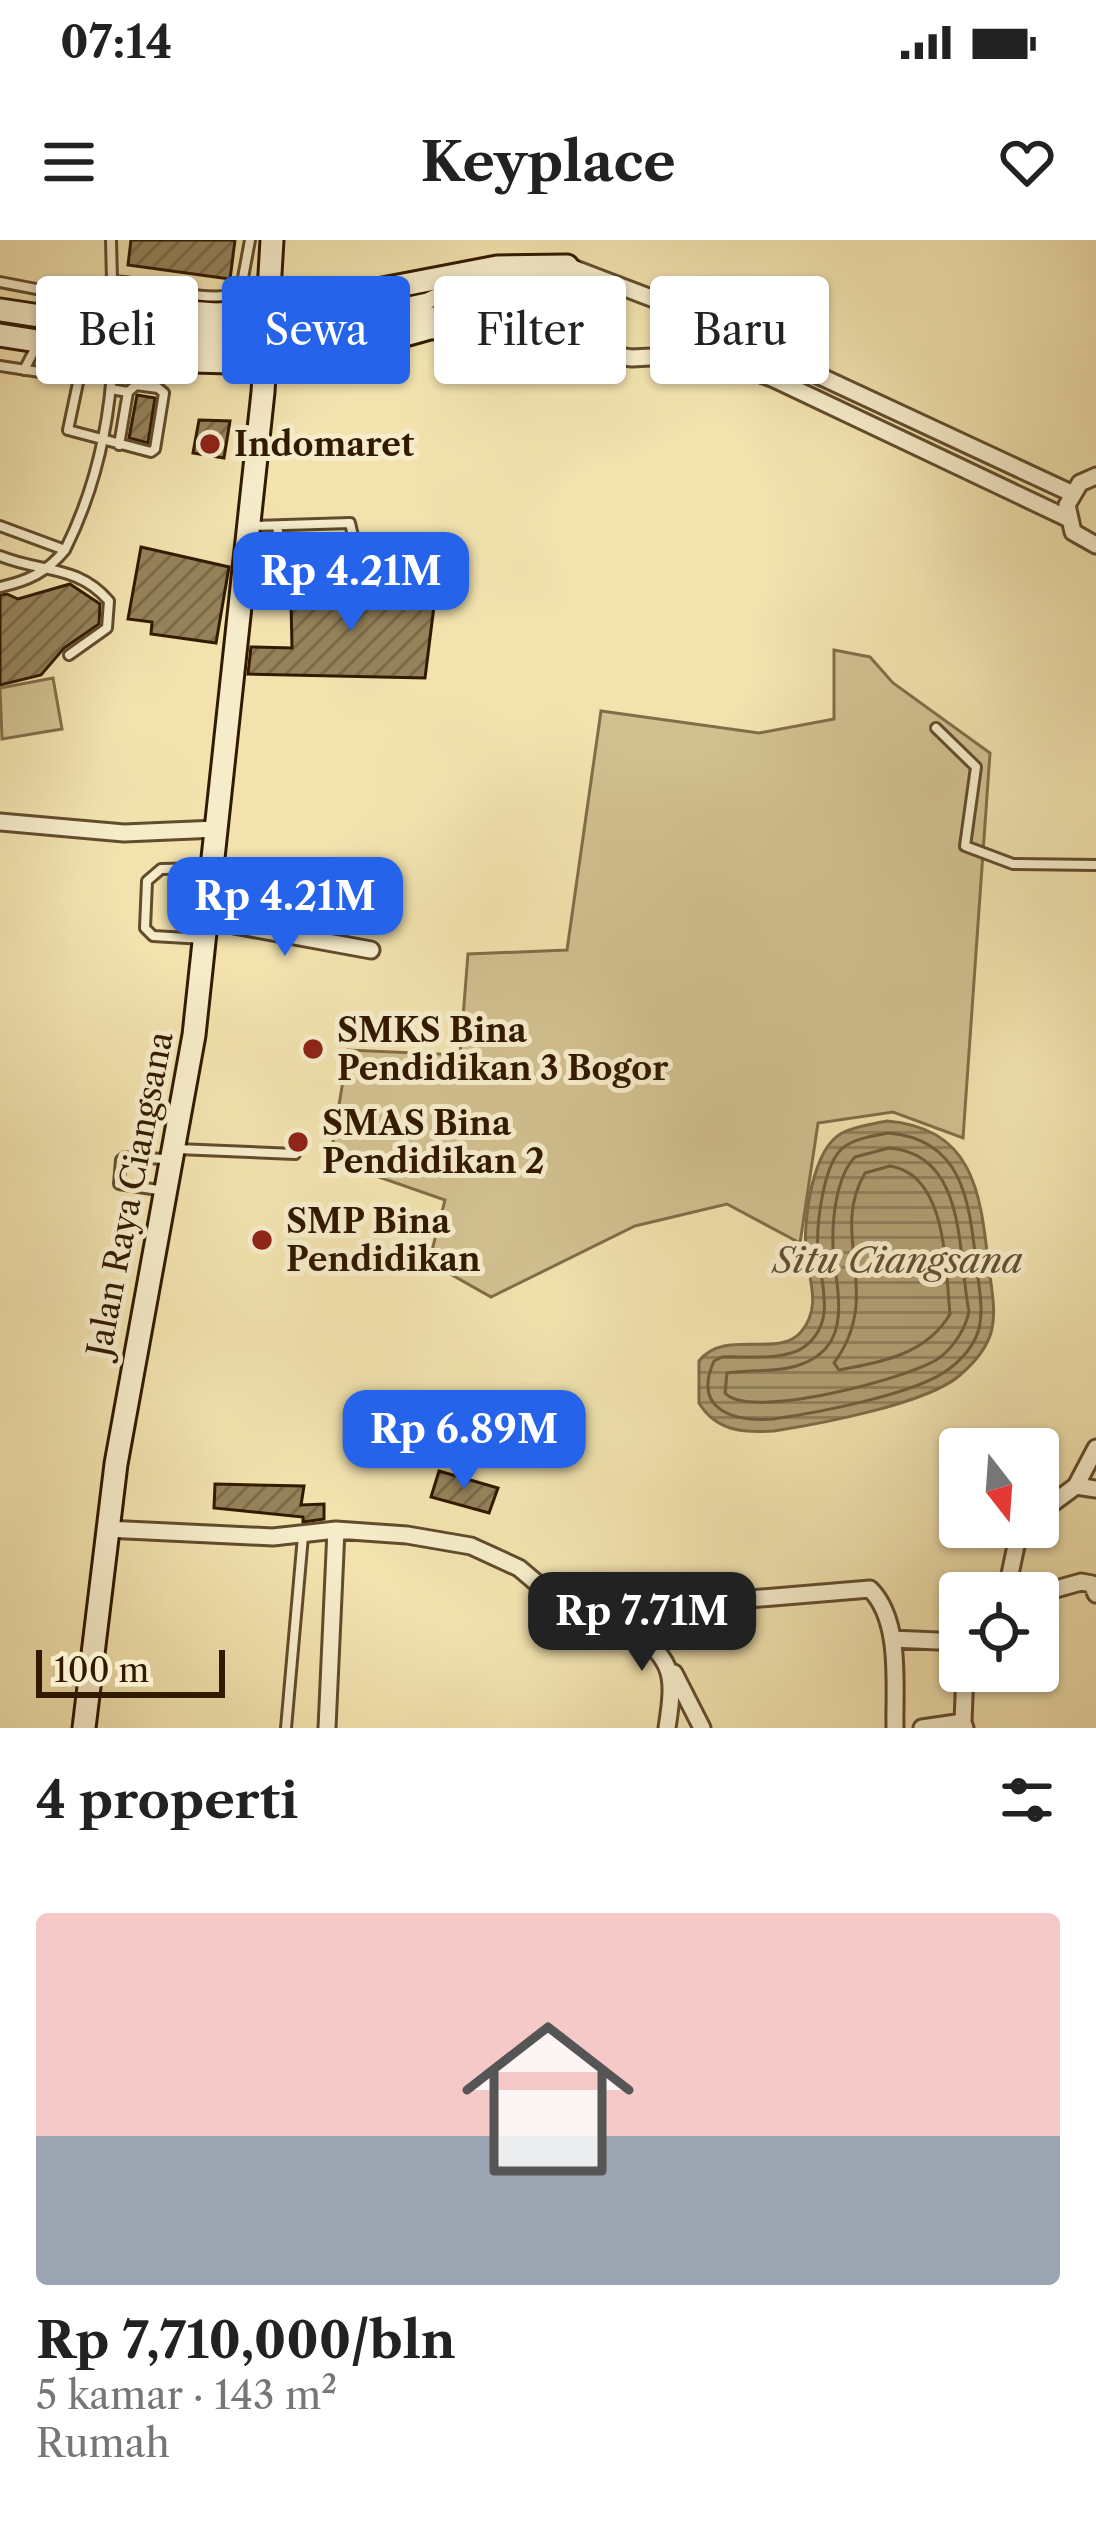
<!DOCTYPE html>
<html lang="id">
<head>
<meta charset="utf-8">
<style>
	body { margin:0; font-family:"Libre Caslon Text",serif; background:#f2f2f2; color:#222; height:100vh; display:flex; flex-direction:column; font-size:45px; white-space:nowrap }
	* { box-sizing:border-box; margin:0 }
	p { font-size:39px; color:#767676 }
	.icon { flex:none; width:66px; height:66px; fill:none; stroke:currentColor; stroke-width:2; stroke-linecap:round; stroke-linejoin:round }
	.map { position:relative; height:1488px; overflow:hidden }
	.drawer { display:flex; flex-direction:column; background:#fff; flex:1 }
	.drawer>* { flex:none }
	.banner { position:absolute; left:36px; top:36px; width:1026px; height:108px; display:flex; gap:24px }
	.needle { width:78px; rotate:163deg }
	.buttons { position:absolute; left:939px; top:1188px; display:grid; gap:24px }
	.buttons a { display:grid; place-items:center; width:120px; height:120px; border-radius:12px; background:#fff; box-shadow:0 3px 9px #0004; font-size:60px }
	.scale { position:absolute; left:36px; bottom:30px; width:189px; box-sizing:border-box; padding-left:12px; border:6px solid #321a00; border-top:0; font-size:33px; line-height:42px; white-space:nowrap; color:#321a00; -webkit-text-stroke:9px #f6ecca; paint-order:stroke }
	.price { position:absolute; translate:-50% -102px; padding:0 27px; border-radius:24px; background:#2563eb; color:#fff; font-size:39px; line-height:78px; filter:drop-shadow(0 3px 6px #0008) }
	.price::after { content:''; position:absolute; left:50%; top:72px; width:36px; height:27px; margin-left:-18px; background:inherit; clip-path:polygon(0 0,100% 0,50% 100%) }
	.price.current { background:#222; color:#fff }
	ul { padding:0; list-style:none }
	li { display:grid; align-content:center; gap:24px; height:636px; padding:0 36px }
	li+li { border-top:3px solid #e0e0e0 }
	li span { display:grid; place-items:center; height:372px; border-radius:12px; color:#555 }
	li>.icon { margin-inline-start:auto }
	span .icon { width:216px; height:216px; fill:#fffc; stroke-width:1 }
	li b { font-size:51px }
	h2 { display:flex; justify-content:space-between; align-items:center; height:144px; padding:0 36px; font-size:51px }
	.pill { padding:0 42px; border-radius:12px; background:#fff; box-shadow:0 3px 9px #0004; font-size:42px; line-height:108px }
	.pill.current { background:#2563eb; color:#fff }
	.status { display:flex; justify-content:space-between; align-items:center; height:84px; padding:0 60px; background:#fff; direction:ltr }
	.status svg { height:33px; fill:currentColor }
	header { display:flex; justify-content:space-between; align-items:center; height:156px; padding:0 36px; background:#fff; font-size:54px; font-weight:700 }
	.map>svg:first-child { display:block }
	.grass { fill:#d1c090; stroke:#826d48; stroke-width:3 }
	.water { fill:url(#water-rules); stroke:#7e6945; stroke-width:3 }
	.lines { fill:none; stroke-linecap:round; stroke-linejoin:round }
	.shore { stroke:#715c3a; stroke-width:3 }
	.building { fill:url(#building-hatch); stroke:#321a00; stroke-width:3 }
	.lane-casing { stroke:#624c2c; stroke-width:14 }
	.street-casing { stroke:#624c2c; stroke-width:21 }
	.secondary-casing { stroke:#321a00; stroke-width:27 }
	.lane { stroke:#f6ecca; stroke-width:8 }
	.street { stroke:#f6ecca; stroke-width:15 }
	.secondary { stroke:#f6ecca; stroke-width:21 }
	.poi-dot { fill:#8f2418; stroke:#f6ecca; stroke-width:4.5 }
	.labels { text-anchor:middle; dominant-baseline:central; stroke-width:10; stroke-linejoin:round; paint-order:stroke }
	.poi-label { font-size:33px; font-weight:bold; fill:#321a00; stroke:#f6ecca; text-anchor:start }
	.street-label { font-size:33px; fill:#321a00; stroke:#f6ecca }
	.water-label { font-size:36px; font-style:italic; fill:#644f2e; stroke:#f6ecca }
</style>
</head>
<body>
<div class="status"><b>07:14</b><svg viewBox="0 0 49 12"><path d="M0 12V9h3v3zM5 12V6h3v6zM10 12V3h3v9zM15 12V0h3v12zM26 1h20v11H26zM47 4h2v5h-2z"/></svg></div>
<header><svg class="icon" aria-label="menu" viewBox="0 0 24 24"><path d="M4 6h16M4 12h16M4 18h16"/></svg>Keyplace<svg class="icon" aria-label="heart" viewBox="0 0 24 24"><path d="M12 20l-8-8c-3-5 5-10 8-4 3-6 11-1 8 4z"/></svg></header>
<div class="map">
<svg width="1096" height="1488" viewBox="0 0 1096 1488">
	<defs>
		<pattern id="water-rules" width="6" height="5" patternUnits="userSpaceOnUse" patternTransform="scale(3)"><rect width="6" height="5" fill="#b09e73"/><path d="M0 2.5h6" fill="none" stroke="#90805c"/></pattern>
		<pattern id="building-hatch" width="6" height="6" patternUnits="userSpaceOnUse" patternTransform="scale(3)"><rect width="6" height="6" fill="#95825a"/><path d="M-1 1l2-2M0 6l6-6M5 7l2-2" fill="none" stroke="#7a6a48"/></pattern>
	</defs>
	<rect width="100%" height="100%" fill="#f1e2ae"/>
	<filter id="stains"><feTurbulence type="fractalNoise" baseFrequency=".00167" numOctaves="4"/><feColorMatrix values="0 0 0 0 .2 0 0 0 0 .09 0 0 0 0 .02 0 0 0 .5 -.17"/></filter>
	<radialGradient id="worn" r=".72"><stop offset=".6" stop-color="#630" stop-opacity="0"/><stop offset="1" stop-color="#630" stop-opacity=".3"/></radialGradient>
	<path class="grass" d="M834 410 870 417 893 443 990 513 963 898 893 872 818 883 800 1003 727 964 635 986 491 1057 429 1022 445 960 330 920 348 810 460 815 468 714 567 710 601 471 759 493 834 479Z
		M53 438 62 489 2 499 0 448Z"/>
	<path class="water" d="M887 881C972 888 980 950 988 1020 994 1072 1005 1097 959 1136 926 1164 819 1184 774 1191 743 1193 716 1191 699 1163V1121C725 1088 778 1119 801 1092 822 1067 809 1041 806 1012 803 981 812 909 842 893 855 886 873 884 887 881Z"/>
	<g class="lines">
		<path class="shore" d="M888 893C963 899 969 961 976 1022 981 1067 992 1096 949 1129 917 1154 816 1173 773 1179 734 1182 692 1170 714 1121L722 1117C745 1116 785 1121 804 1107 837 1083 821 1044 818 1012 816 987 823 922 844 907 856 898 874 896 888 893Z
			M889 908C968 914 957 1014 969 1071 966 1088 954 1107 939 1118 911 1138 749 1181 725 1153L727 1133C752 1129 779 1133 802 1124 856 1104 835 1047 833 1007 832 980 836 937 855 917Z
			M890 926C948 935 945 1028 950 1074 927 1114 882 1122 839 1130L834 1123C885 1054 828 995 865 933Z"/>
	</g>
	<path class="building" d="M131 0H235L230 39 128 25Z
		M137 155 155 158 148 203 129 198Z
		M199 180 230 181 224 218 193 213Z
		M141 307 229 327 216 403 151 394 152 382 128 379Z
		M70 344 100 364 99 384 64 408 41 435 0 445V355L7 354 18 359Z
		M257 350H436L425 438 248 434 251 407 292 408 291 363 256 361Z
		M439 1231 498 1248 489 1273 431 1257Z
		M215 1244 304 1246 301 1265 324 1264V1279L303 1282V1277L214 1268Z"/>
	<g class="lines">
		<g class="lane-casing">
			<path id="lane" d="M111 0 112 41C154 42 196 64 240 54L250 0
				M0 42 83 58 96 55 112 41 141 60
				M0 126 79 138 68 190 151 212 155 209 164 153 158 148 136 145 128 152 111 149
				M24 130 37 105
				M119 205 128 152
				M0 286 65 310C95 250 110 183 113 116
				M250 286 350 283 356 309 282 315 277 286
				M0 316C41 333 77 324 109 361L107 388 69 415
				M0 347C28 341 47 332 65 310
				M936 488 976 527 965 606 1013 624 1096 625
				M204 699 153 696 145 688 147 641 161 629 209 628
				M177 909 295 914
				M165 951 119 944 121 920 125 917 165 919
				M286 1488 303 1296"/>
		</g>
		<g class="street-casing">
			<path id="street" d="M570 27 709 80 783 119 1071 253
				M80 80 228 92
				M300 88 427 61 486 34
				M76 101 112 99 229 105
				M302 102 427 74 469 83
				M561 109 632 118 689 115 717 119 772 138 1067 278
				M1096 236 1080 243 1067 265 1073 292 1096 305
				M0 582 124 593 217 589
				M207 680 371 710
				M1076 1246 1096 1208
				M1038 1274 1076 1246 1096 1249
				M106 1289 273 1297 336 1290 407 1295 471 1306 519 1328 571 1372 592 1379H627L713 1362 870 1349C902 1381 894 1446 895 1488
				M1006 1353 1020 1287
				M1038 1354 1081 1342 1092 1344 1096 1354
				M627 1379C670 1425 677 1424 667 1488
				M892 1399 960 1402
				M674 1433 702 1488
				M963 1482 965 1431
				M327 1488 336 1290
				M922 1488 963 1482 965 1488"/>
		</g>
		<g class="secondary-casing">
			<path id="secondary" d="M0 70 53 78 123 67 216 74 268 71 497 27 567 26 579 41C565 61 565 78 571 101L561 109 455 87 430 88 348 111 265 123 157 120 0 95
				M297 118C281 103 285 83 298 67
				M228 122 242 110 243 94 234 73
				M84 1488 116 1224 194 795 263 152 272 0"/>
		</g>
		<use href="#lane" class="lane"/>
		<use href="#street" class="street"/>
		<use href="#secondary" class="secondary"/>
	</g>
	<g class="poi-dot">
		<circle cx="210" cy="204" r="12"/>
		<circle cx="313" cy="809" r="12"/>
		<circle cx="298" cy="902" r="12"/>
		<circle cx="262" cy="1000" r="12"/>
	</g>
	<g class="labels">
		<g class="poi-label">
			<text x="234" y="204">Indomaret</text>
			<text x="337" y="790">SMKS Bina<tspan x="337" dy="38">Pendidikan 3 Bogor</tspan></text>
			<text x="322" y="883">SMAS Bina<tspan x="322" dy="38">Pendidikan 2</tspan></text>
			<text x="286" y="981">SMP Bina<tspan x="286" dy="38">Pendidikan</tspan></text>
		</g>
		<g class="street-label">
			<text transform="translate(130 954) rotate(-79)">Jalan Raya Ciangsana</text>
		</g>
		<g class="water-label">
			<text x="898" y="1020">Situ Ciangsana</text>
		</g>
	</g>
	<rect width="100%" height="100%" filter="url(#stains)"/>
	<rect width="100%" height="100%" fill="url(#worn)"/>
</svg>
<div class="buttons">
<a><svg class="needle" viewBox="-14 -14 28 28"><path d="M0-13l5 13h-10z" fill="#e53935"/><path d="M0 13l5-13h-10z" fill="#767676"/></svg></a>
<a><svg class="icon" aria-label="locate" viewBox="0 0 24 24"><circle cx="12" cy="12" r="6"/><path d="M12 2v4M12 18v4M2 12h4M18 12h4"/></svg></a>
</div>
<div class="scale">100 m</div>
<b class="price" style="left:351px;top:394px">Rp 4.21M</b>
<b class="price" style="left:285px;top:719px">Rp 4.21M</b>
<b class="price" style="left:464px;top:1252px">Rp 6.89M</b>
<b class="price current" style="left:642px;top:1434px">Rp 7.71M</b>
<div class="banner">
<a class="pill">Beli</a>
<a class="pill current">Sewa</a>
<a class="pill">Filter</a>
<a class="pill">Baru</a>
</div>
</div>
<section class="drawer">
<h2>4 properti<svg class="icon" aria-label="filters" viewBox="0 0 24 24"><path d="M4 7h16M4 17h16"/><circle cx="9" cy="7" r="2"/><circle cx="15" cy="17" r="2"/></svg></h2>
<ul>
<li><span style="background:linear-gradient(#f6c9c9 60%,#9aa5b1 0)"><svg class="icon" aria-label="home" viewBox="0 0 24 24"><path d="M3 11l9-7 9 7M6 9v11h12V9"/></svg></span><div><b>Rp 7,710,000/bln</b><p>5 kamar · 143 m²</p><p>Rumah</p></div></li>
</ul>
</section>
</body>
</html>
